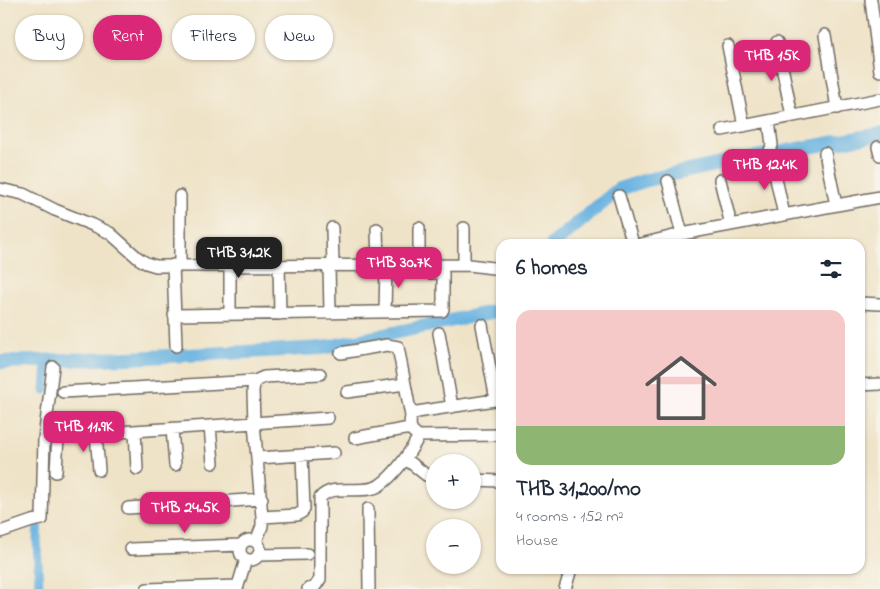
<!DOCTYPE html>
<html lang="en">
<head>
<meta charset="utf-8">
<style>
	body { margin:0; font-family:"Indie Flower",sans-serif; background:#f2f2f3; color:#1f2937; height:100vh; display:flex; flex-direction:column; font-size:19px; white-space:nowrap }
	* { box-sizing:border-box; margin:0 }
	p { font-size:16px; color:#747a83 }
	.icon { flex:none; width:28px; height:28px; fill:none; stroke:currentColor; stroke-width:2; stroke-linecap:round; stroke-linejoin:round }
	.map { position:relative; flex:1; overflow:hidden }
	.details { position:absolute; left:496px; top:239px; width:369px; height:335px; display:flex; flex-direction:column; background:#fff; border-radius:15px; box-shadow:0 1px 4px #0004 }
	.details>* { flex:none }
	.hud { position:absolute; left:15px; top:15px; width:406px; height:45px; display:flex; gap:10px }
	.tools { position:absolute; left:426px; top:454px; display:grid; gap:10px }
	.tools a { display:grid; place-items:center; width:55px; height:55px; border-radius:50%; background:#fff; box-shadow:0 1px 4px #0004; font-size:25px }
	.price { position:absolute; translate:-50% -42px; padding:0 11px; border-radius:10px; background:#db2777; color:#fff; font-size:16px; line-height:32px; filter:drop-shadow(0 1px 2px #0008) }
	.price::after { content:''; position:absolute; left:50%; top:30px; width:15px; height:11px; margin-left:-8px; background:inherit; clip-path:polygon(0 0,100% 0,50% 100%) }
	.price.active { background:#222; color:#fff }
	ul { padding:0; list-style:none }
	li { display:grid; align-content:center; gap:10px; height:265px; padding:0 20px }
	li+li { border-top:1px solid #e0e1e3 }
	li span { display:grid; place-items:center; height:155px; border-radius:15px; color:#555 }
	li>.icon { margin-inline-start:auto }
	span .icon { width:90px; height:90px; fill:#fffc; stroke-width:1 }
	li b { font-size:21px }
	h2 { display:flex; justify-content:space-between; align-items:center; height:60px; padding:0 20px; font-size:21px }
	.pill { padding:0 18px; border-radius:22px; background:#fff; box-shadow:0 1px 4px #0004; font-size:18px; line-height:45px }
	.pill.active { background:#db2777; color:#fff }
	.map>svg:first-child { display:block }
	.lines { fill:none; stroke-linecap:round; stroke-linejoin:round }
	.canal { stroke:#69b3e1; stroke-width:9 }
	.river { stroke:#69b3e1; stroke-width:14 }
	.minor-casing { stroke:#706b62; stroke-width:14 }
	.minor { stroke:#fff; stroke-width:11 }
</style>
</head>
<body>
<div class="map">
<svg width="880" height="589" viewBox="0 0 880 589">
	<rect width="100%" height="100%" fill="#f7f3e8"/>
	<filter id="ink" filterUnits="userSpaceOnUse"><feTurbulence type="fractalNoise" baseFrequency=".02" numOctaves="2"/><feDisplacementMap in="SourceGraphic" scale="10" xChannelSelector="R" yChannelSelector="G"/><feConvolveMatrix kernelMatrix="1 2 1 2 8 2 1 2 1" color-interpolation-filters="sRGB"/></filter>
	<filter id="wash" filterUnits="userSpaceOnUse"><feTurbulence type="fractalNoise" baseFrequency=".0096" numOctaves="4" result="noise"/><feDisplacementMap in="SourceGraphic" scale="20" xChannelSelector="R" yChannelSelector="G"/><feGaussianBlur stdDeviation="1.12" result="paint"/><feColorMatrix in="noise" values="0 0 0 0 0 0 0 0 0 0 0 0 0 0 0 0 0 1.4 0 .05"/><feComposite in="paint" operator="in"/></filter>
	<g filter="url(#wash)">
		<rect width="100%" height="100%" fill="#efe3c7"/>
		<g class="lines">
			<path class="canal" d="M45 390 47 361
				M38 515 37 541 39 589"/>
			<path class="river" d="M553 244 619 189 647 180 733 161 880 134
				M0 362 129 358 323 348 501 310"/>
		</g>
	</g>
	<g filter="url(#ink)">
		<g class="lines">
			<g class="minor-casing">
				<path id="minor" d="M871 0 880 71
					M825 35 837 108
					M777 42 792 116
					M728 46 744 126
					M769 121 772 145 770 151 784 215
					M722 130 880 99
					M878 147 880 155
					M825 153 836 205
					M720 180 731 225
					M668 181 682 234
					M0 189 23 194 55 210 95 226 110 233 138 258 146 263 156 266 469 265 501 269
					M180 196V266
					M619 196 633 244
					M332 228 333 265
					M464 228V265
					M377 229 378 265
					M641 244 682 234 880 197
					M173 265 176 346
					M279 265 280 314
					M329 265 330 313
					M419 265V228
					M860 303 880 304
					M385 312 386 265
					M230 314V266
					M174 315 442 311 443 309V273H429
					M482 325 496 400
					M439 333 452 407
					M341 353 387 345 398 347 411 416
					M860 385 880 384
					M63 392 255 381
					M347 392 405 384
					M501 399 417 412 411 416C409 426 410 431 419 436L501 435
					M210 426 213 463
					M172 429 175 465
					M135 431 137 469
					M96 434 99 470
					M355 438 410 428
					M258 458 334 453
					M406 459 426 475 435 478
					M56 472 58 436 328 418
					M472 480 501 481
					M128 508 262 499
					M368 509 369 589
					M262 517 297 515 302 512 304 509 302 455
					M0 532 32 521 42 519 44 439 53 367
					M240 550a10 10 0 1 1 20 0a10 10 0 1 1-20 0Z
					M256 542 262 526V517L254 423 253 390 255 381 264 377 320 374
					M131 549 241 545
					M258 555 307 554
					M147 589 238 586
					M237 589 246 559
					M308 589 314 588 320 579V498C332 482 365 496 380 485 397 473 409 454 419 436
					M565 589 571 569"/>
			</g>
			<use href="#minor" class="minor"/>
		</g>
	</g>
</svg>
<div class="tools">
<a>+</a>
<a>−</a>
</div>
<b class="price" style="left:772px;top:82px">THB 15K</b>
<b class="price" style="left:765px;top:191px">THB 12.4K</b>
<b class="price active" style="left:239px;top:279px">THB 31.2K</b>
<b class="price" style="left:399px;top:289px">THB 30.7K</b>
<b class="price" style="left:84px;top:453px">THB 11.9K</b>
<b class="price" style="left:185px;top:534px">THB 24.5K</b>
<div class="hud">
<a class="pill">Buy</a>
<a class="pill active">Rent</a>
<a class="pill">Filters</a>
<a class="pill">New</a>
</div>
<section class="details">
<h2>6 homes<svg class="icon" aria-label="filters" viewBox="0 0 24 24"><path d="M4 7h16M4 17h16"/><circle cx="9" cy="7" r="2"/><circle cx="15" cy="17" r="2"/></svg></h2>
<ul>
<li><span style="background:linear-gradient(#f6c9c9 75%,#8fb573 0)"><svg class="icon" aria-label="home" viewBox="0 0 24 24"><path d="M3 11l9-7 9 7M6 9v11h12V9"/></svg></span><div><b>THB 31,200/mo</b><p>4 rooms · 152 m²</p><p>House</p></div></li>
</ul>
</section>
</div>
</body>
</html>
